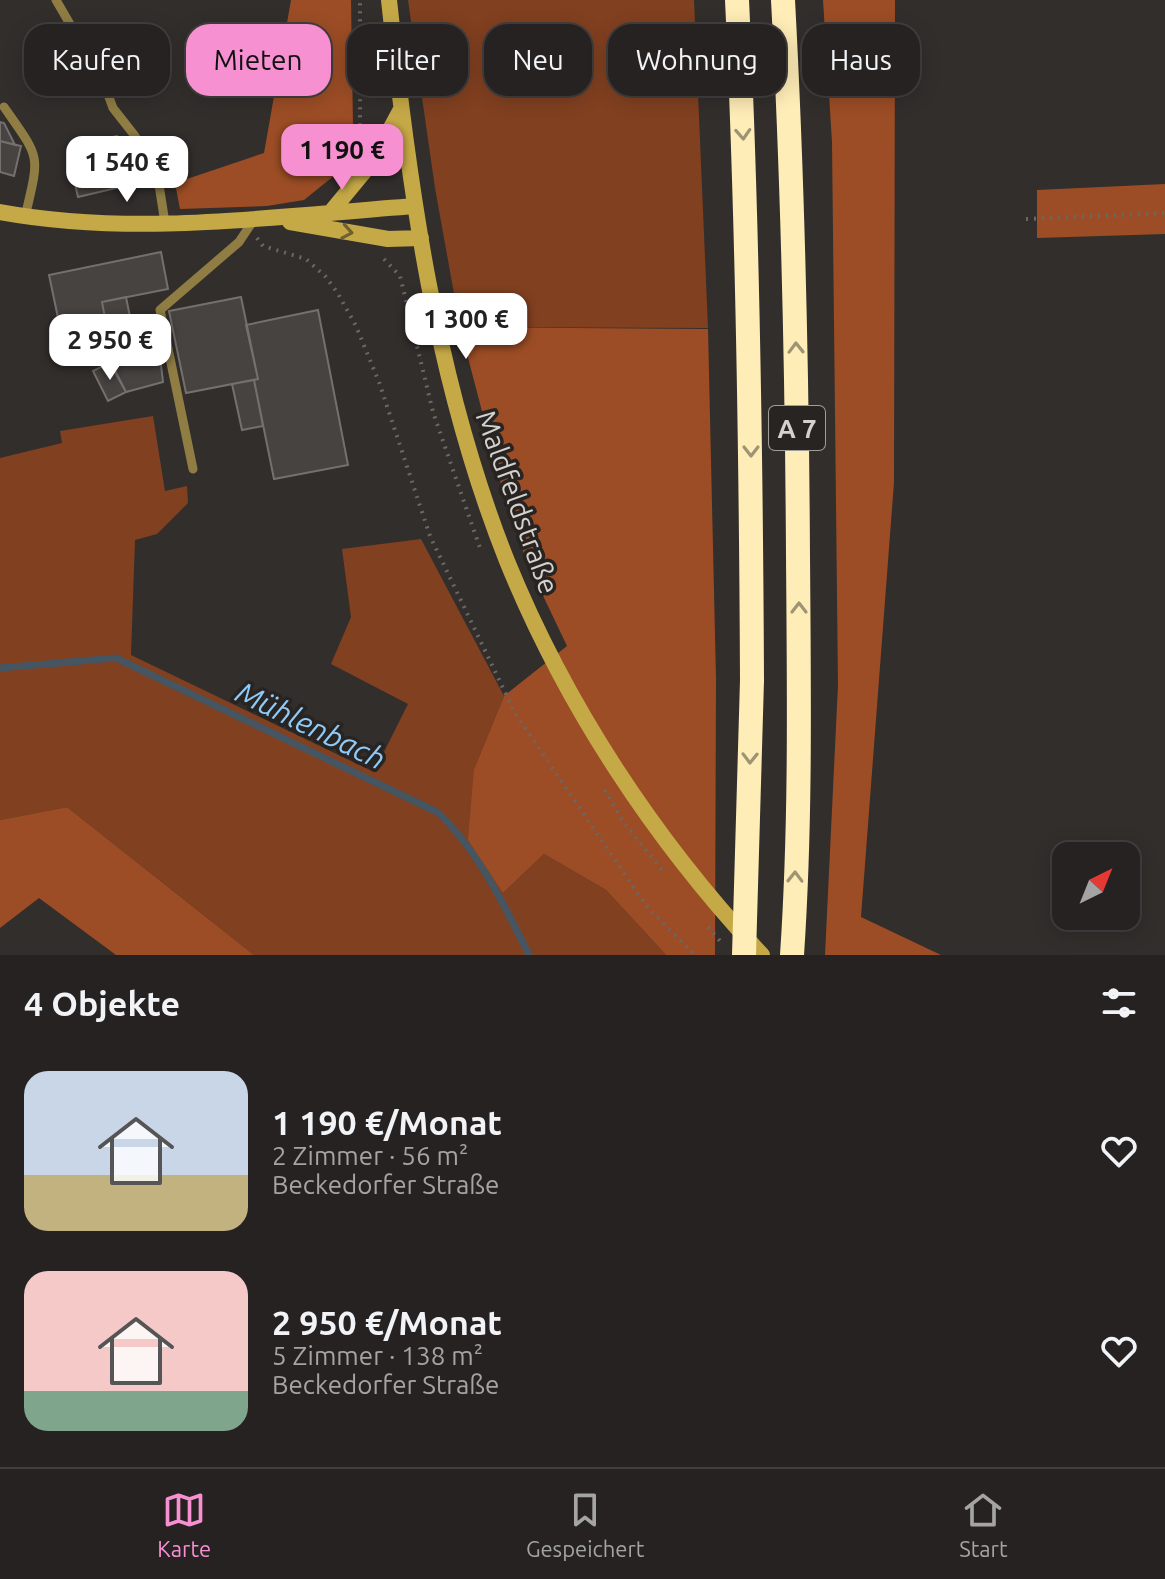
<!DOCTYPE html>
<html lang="de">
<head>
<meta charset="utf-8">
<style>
	body { margin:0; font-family:Ubuntu,sans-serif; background:#2e2a2a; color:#f1f3f6; height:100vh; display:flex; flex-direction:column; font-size:30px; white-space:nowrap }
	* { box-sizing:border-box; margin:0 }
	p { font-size:26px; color:#a4a4a5 }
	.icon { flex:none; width:44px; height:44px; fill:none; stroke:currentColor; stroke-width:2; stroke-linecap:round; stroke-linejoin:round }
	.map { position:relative; height:955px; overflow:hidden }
	.panel { display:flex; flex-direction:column; background:#262221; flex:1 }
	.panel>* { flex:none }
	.banner { position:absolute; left:24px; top:24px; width:1118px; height:72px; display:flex; gap:16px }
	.needle { width:52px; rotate:43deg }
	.tools { position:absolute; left:1052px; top:842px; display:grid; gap:16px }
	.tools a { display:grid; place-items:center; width:88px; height:88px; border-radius:16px; background:#262221; box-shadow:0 4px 20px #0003,0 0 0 2px #423f3f; font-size:40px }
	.price { position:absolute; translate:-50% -68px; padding:0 18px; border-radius:16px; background:#fff; color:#222; font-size:26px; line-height:52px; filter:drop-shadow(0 2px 4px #0008) }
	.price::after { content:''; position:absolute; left:50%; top:48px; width:24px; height:18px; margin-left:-12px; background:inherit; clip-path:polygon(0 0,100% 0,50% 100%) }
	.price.current { background:#f690d0; color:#111 }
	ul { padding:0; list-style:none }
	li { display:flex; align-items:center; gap:24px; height:200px; padding:0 24px }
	li span { display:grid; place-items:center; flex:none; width:224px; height:160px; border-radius:24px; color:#555 }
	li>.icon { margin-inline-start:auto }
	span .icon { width:96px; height:96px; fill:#fffc; stroke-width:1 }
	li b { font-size:34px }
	h2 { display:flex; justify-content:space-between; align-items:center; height:96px; padding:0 24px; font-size:34px }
	.pill { padding:0 28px; border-radius:24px; background:#262221; box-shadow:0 4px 20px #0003,0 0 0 2px #423f3f; font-size:28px; line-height:72px }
	.pill.current { background:#f690d0; color:#111 }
	.tab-bar { display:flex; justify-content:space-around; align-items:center; height:112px; border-top:2px solid #423f3f; background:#262221; font-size:22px; color:#a4a4a5 }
	.tab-bar a { display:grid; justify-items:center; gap:4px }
	.tab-bar .current { color:#f690d0 }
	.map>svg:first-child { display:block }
	.green { fill:#814020 }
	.forest { fill:#9c4d25 }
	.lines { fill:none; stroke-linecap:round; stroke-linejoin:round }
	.stream { stroke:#455662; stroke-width:7 }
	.building { fill:#474340; stroke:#75706d; stroke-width:2 }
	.path { stroke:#6b6765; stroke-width:4; stroke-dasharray:2 6; stroke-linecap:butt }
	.lane { stroke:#8f7d43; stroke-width:9 }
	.secondary { stroke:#c6a947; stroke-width:16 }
	.highway { stroke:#feedb7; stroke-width:24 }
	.highway-bridge { stroke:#feedb7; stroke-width:24 }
	.oneway { stroke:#9e9374 }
	.oneway2 { stroke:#6f6033 }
	.labels { text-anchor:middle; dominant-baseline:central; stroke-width:7; stroke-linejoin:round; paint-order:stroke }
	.shield { fill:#282422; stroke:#a09d9b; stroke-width:2 }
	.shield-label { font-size:26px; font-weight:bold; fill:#d4d1cf }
	.street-label { font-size:28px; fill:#d4d1cf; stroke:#282422 }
	.water-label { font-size:30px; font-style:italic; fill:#8fcaf8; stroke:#282422 }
</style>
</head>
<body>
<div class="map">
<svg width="1165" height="955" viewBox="0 0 1165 955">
	<rect width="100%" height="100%" fill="#322e2c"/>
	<path class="green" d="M408 0H694L708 328 460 327 435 188Z
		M153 416 165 491 187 486 188 503 157 534 135 540 131 655 374 772 408 704 331 664 351 617 342 549 421 539 504 696 474 769 503 893 544 854 606 890 666 955H254L67 807 0 820V458L62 443 60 431Z"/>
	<path class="forest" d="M291 0H351L353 126 340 171 304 200 267 206 180 209 175 183 264 153Z
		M823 0H895L894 482 861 917 941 955H825L838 685 832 142Z
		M1165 184V234L1037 238V190Z
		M460 327 708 329 716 679 715 955H666L606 890 544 854 503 893 468 840 474 769 504 696 567 646 526 560 502 488Z
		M67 807 254 955H116L39 898 0 928V820Z"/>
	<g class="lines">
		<path class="stream" d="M0 668 116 658 437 812C476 847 506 908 529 955"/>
	</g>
	<path class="building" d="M0 122 4 123 15 145 0 141Z
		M117 136 129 185 78 197 70 163 99 156 95 141Z
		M0 141 21 146 14 176 0 172Z
		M161 252 168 289 102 302 106 323 61 332 49 275Z
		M126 297 137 352 107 358 100 324 106 323 102 302Z
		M241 297 258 379 186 393 169 311Z
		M318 310 348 465 274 479 254 380 258 379 246 325Z
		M159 348 163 382 126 392 107 358Z
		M111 362 126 392 108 401 93 371Z
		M254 380 263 426 242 430 232 384Z"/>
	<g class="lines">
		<path class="path" d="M351 156 360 126V0
			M1026 219 1165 213
			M257 238 263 246 306 259 325 276 337 292 356 326 379 382 430 536 515 713 647 907 695 955
			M384 259 400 276 433 412 480 548
			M605 790 624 823 663 871
			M708 927 721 942"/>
		<path class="lane" d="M56 0 103 81 113 108 135 136 157 172 165 223
			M4 107C41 160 40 153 25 217
			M193 469 160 310 239 242 253 221"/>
		<path class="secondary" d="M389 0C409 189 436 383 507 561 566 706 655 841 762 955
			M0 212C138 237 277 216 415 206
			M330 213 373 161 400 111
			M290 222 388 239 421 238"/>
		<path class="highway" d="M737 0C748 227 751 453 752 680
			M783 0C793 185 797 370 798 556 799 689 801 822 792 955"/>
		<path class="highway-bridge" d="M744 955 752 680"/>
	</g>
	<defs><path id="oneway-chevron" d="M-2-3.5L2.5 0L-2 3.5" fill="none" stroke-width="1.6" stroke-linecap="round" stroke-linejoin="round" transform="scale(2)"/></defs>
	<g class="oneway">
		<use href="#oneway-chevron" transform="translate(743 134) rotate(87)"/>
		<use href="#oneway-chevron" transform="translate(796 348) rotate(-91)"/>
		<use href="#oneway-chevron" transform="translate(751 451) rotate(90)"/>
		<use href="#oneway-chevron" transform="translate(799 608) rotate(-90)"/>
		<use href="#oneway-chevron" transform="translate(750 758) rotate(91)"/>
		<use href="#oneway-chevron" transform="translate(795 877) rotate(-89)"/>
	</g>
	<use class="oneway2" href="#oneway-chevron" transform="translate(347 232) rotate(10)"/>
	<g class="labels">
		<rect class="shield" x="769" y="406" width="56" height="44" rx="6"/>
		<g class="shield-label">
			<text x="797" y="428">A 7</text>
		</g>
		<g class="street-label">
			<text transform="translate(518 502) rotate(70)">Maldfeldstraße</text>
		</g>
		<g class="water-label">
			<text transform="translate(311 725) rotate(26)">Mühlenbach</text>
		</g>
	</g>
</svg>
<div class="tools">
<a><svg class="needle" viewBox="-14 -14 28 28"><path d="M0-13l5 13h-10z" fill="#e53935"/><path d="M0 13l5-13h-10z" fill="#a4a4a5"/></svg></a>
</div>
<b class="price current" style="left:342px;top:192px">1 190 €</b>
<b class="price" style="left:127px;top:204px">1 540 €</b>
<b class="price" style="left:466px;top:361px">1 300 €</b>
<b class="price" style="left:110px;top:382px">2 950 €</b>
<div class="banner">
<a class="pill">Kaufen</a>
<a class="pill current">Mieten</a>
<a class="pill">Filter</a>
<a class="pill">Neu</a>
<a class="pill">Wohnung</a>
<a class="pill">Haus</a>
</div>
</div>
<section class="panel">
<h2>4 Objekte<svg class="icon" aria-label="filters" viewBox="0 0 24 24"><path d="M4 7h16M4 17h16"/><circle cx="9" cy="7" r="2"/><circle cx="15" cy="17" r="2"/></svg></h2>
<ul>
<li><span style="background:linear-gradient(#c9d6e8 65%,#c2b280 0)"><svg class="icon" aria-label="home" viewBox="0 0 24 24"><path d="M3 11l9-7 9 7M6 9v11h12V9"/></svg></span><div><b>1 190 €/Monat</b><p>2 Zimmer · 56 m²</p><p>Beckedorfer Straße</p></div><svg class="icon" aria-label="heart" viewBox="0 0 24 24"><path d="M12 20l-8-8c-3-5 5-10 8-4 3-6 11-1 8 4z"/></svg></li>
<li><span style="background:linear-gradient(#f6c9c9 75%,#7fa58c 0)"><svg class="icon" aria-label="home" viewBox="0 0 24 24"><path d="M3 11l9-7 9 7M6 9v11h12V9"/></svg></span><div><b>2 950 €/Monat</b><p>5 Zimmer · 138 m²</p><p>Beckedorfer Straße</p></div><svg class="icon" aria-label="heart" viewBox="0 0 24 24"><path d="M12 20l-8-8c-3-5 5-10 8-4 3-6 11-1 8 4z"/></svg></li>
</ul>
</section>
<nav class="tab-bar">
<a class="current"><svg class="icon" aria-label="map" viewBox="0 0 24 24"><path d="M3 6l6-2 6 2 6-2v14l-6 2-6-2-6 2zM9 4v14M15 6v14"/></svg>Karte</a>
<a><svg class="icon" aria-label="saved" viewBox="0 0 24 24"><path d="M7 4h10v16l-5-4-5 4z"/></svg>Gespeichert</a>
<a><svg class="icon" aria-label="home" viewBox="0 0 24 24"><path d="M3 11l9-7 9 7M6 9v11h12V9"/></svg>Start</a>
</nav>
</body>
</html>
